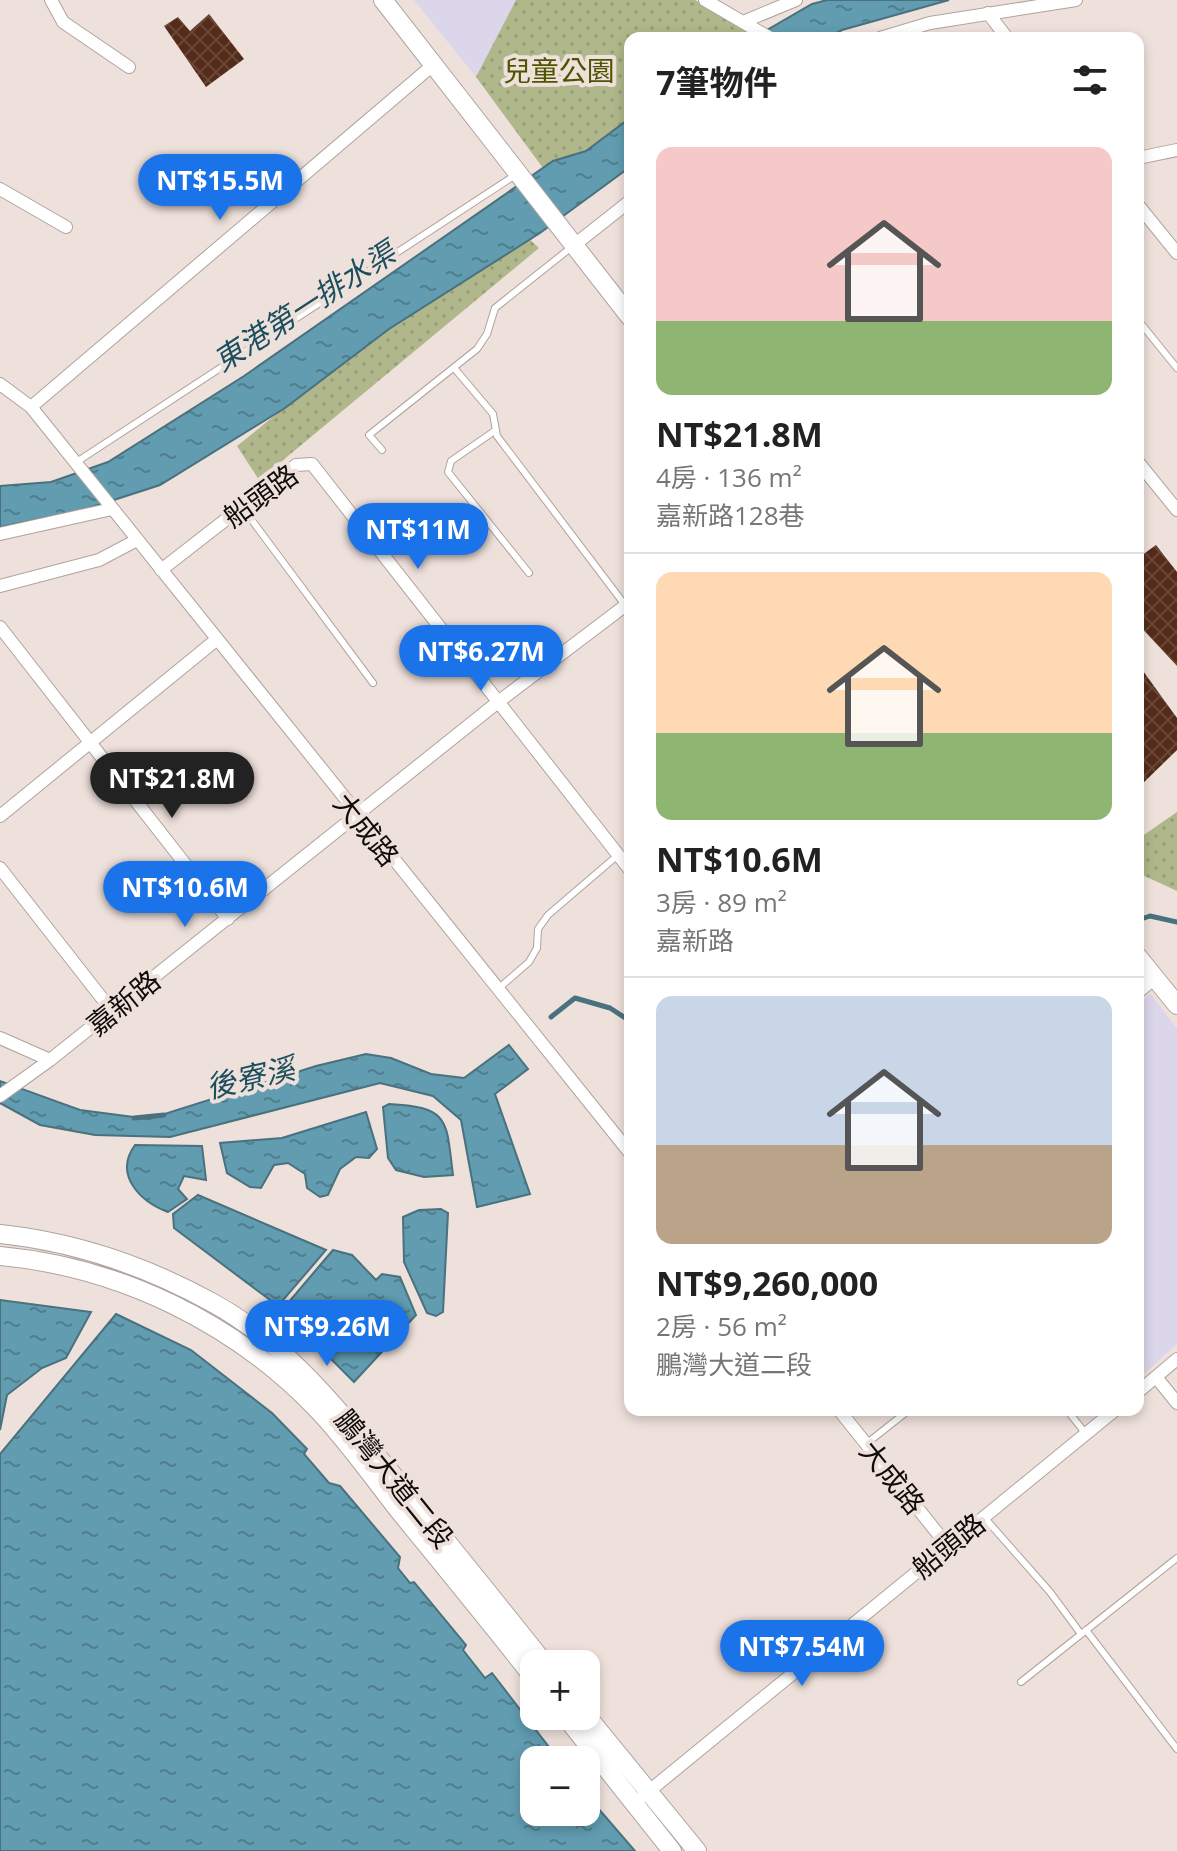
<!DOCTYPE html>
<html lang="zh-TW">
<head>
<meta charset="utf-8">
<style>
	body { margin:0; font-family:"Open Sans","Noto Sans TC",sans-serif; background:#f2f2f2; color:#222; height:100vh; display:flex; flex-direction:column; font-size:30px; white-space:nowrap }
	* { box-sizing:border-box; margin:0 }
	p { font-size:26px; color:#767676 }
	.icon { flex:none; width:44px; height:44px; fill:none; stroke:currentColor; stroke-width:2; stroke-linecap:round; stroke-linejoin:round }
	.map { position:relative; flex:1; overflow:hidden }
	.sheet { position:absolute; left:624px; top:32px; width:520px; height:1384px; display:flex; flex-direction:column; background:#fff; border-radius:16px; box-shadow:0 4px 12px #0003 }
	.sheet>* { flex:none }
	.tools { position:absolute; left:520px; top:1650px; display:grid; gap:16px }
	.tools a { display:grid; place-items:center; width:80px; height:80px; border-radius:16px; background:#fff; box-shadow:0 4px 12px #0003; font-size:40px }
	.price { position:absolute; translate:-50% -68px; padding:0 18px; border-radius:28px; background:#1a73e8; color:#fff; font-size:26px; line-height:52px; filter:drop-shadow(0 2px 4px #0008) }
	.price::after { content:''; position:absolute; left:50%; top:48px; width:24px; height:18px; margin-left:-12px; background:inherit; clip-path:polygon(0 0,100% 0,50% 100%) }
	.price.selected { background:#222; color:#fff }
	ul { padding:0; list-style:none }
	li { display:grid; align-content:center; gap:16px; height:424px; padding:0 32px }
	li+li { border-top:2px solid #e0e0e0 }
	li span { display:grid; place-items:center; height:248px; border-radius:16px; color:#555 }
	li>.icon { margin-inline-start:auto }
	span .icon { width:144px; height:144px; fill:#fffc; stroke-width:1 }
	li b { font-size:34px }
	h2 { display:flex; justify-content:space-between; align-items:center; height:96px; padding:0 32px; font-size:34px }
	.map>svg:first-child { display:block }
	.education { fill:#dcd6eb }
	.park { fill:url(#park-dots) }
	.water { fill:url(#water-ripples); stroke:#49717e; stroke-width:2 }
	.lines { fill:none; stroke-linecap:round; stroke-linejoin:round }
	.stream { stroke:#49717e; stroke-width:5 }
	.building { fill:url(#building-cross-hatch) }
	.lane-casing { stroke:#afa39e; stroke-width:8 }
	.street-casing { stroke:#afa39e; stroke-width:14 }
	.secondary-casing { stroke:#afa39e; stroke-width:20 }
	.lane { stroke:#fff; stroke-width:6 }
	.street { stroke:#fff; stroke-width:12 }
	.secondary { stroke:#fff; stroke-width:18 }
	.labels { text-anchor:middle; dominant-baseline:central; stroke-width:8; stroke-linejoin:round; paint-order:stroke }
	.park-label { font-size:28px; fill:#4e5500; stroke:#eee0db }
	.street-label { font-size:28px; fill:#100c0a; stroke:#eee0db }
	.water-label { font-size:30px; font-style:italic; fill:#1c4f5e; stroke:#eee0db }
</style>
</head>
<body>
<div class="map">
<svg width="1177" height="1851" viewBox="0 0 1177 1851">
	<defs>
		<pattern id="park-dots" width="8" height="8" patternUnits="userSpaceOnUse" patternTransform="scale(2)"><rect width="8" height="8" fill="#b0b78a"/><path d="M2 2h.1M6 6h.1" fill="none" stroke="#969c76" stroke-width="1.8" stroke-linecap="round"/></pattern>
		<pattern id="water-ripples" width="26" height="14" patternUnits="userSpaceOnUse" patternTransform="scale(2)"><rect width="26" height="14" fill="#619cb0"/><path d="M2 4q2-2 4 0t4 0M15 11q2-2 4 0t4 0" fill="none" stroke="#4f7e8d"/></pattern>
		<pattern id="building-cross-hatch" width="8" height="8" patternUnits="userSpaceOnUse" patternTransform="scale(2)"><rect width="8" height="8" fill="#552b1a"/><path d="M0 0l8 8M0 8l8-8" fill="none" stroke="#694739"/></pattern>
	</defs>
	<rect width="100%" height="100%" fill="#eee0db"/>
	<path class="education" d="M414 0H516L476 77Z
		M1151 994 1177 1029V1344L1138 1379V1004Z"/>
	<path class="park" d="M516 0H695L761 38H630V126L551 179 476 77Z
		M527 237 539 248 259 480 237 446 399 315Z
		M1177 812V891L1138 873V839Z"/>
	<path class="water" d="M827 0H949L842 30 827 38H753L812 4Z
		M630 118V167L540 233 389 329 285 408 160 485 83 510 0 527V486L51 482 108 462 244 376 553 161 586 151Z
		M509 1045 528 1069 495 1094 530 1194 477 1207 461 1120 433 1096 380 1083 170 1137 95 1135 40 1125 0 1103V1081L80 1110 149 1119 316 1066 366 1054 391 1058 431 1074 464 1078Z
		M389 1104C451 1107 446 1121 453 1175L424 1177 396 1170 388 1158 383 1107Z
		M366 1112 377 1149 369 1158 356 1157 340 1169 328 1195 320 1197 307 1188 305 1174 288 1163 274 1165 261 1188 250 1187 227 1173 220 1143 282 1138Z
		M135 1145 202 1146 206 1180 184 1176 178 1189 187 1199 168 1212C141 1202 113 1175 135 1145Z
		M198 1195 326 1250 278 1306 174 1228 173 1214Z
		M441 1209 448 1213 443 1312 436 1316 427 1313 404 1262 403 1217 419 1210Z
		M333 1250 352 1255 376 1280 382 1274 400 1277 416 1315 354 1382 282 1310Z
		M0 1300 91 1312 66 1358 42 1368 7 1395 0 1430Z
		M116 1314 191 1350 272 1413 307 1449 304 1454 329 1483 340 1486 400 1557 398 1568 410 1583 414 1582 466 1645 463 1650 485 1678 492 1673 559 1760H534V1812H586V1802L591 1800 635 1851H0V1454Z"/>
	<g class="lines">
		<path class="stream" d="M1138 920 1150 916 1177 922
			M551 1017 575 998 610 1008 630 1021
			M134 1118 164 1115"/>
	</g>
	<path class="building" d="M209 14 244 59 206 87 164 26 178 17 190 31Z
		M1156 545 1177 572V666L1138 624V558Z
		M1138 664 1177 718V750L1138 788Z"/>
	<g class="lines">
		<g class="lane-casing">
			<path id="lane" d="M1138 320 1177 368
				M455 369 493 414 497 436 625 605
				M496 430 451 461 448 472 529 573
				M382 450 369 435 477 349 487 334 495 308 573 246
				M75 463 517 174
				M242 507 373 683
				M499 988 529 962 537 948 538 929 548 915 618 855
				M1067 1410 1086 1434
				M866 1444 909 1410
				M983 1516 1050 1592 1081 1634
				M1086 1630 1177 1749
				M1021 1682 1177 1558"/>
		</g>
		<g class="street-casing">
			<path id="street" d="M51 0 63 22 129 67
				M705 0 770 38
				M988 13 1007 38
				M743 22 796 0
				M880 38 930 23 1076 0
				M1138 158 1177 150
				M0 189 66 227
				M1138 205 1177 253
				M573 246 630 201
				M0 384 31 407 630 1153
				M31 407 433 65
				M1138 462 1177 510
				M0 534 112 509
				M161 570 296 465 312 464 630 870
				M0 586 99 560 137 540
				M0 627 228 919
				M0 816 216 640
				M0 868 112 1011
				M1138 992 1155 978
				M0 1038 50 1060
				M0 1096 50 1060 498 702 630 602
				M1156 1377 1177 1403
				M1138 1392 1177 1359
				M839 1410 947 1545
				M643 1796 1115 1410"/>
		</g>
		<g class="secondary-casing">
			<path id="secondary" d="M383 0 630 317
				M1138 957 1177 1005
				M0 1234C76 1242 146 1266 213 1303 288 1344 343 1415 396 1479 446 1541 496 1602 545 1664
				M0 1256C119 1267 233 1322 316 1408 347 1440 373 1478 400 1512 445 1567 490 1622 534 1678
				M586 1715 697 1851
				M565 1716 672 1851"/>
		</g>
		<use href="#lane" class="lane"/>
		<use href="#street" class="street"/>
		<use href="#secondary" class="secondary"/>
	</g>
	<g class="labels">
		<g class="park-label">
			<text x="559" y="70">兒童公園</text>
		</g>
		<g class="street-label">
			<text transform="translate(260 495) rotate(-36)">船頭路</text>
			<text transform="translate(367 829) rotate(51)">大成路</text>
			<text transform="translate(123 1002) rotate(-39)">嘉新路</text>
			<text transform="translate(893 1477) rotate(51)">大成路</text>
			<text transform="translate(395 1478) rotate(51)">鵬灣大道二段</text>
			<text transform="translate(948 1545) rotate(-39)">船頭路</text>
		</g>
		<g class="water-label">
			<text transform="translate(304 306) rotate(-33)">東港第一排水渠</text>
			<text transform="translate(250 1077) rotate(-13)">後寮溪</text>
		</g>
	</g>
</svg>
<div class="tools">
<a>+</a>
<a>−</a>
</div>
<b class="price" style="left:220px;top:222px">NT$15.5M</b>
<b class="price" style="left:418px;top:571px">NT$11M</b>
<b class="price" style="left:481px;top:693px">NT$6.27M</b>
<b class="price selected" style="left:172px;top:820px">NT$21.8M</b>
<b class="price" style="left:185px;top:929px">NT$10.6M</b>
<b class="price" style="left:327px;top:1368px">NT$9.26M</b>
<b class="price" style="left:802px;top:1688px">NT$7.54M</b>
<section class="sheet">
<h2>7筆物件<svg class="icon" aria-label="filters" viewBox="0 0 24 24"><path d="M4 7h16M4 17h16"/><circle cx="9" cy="7" r="2"/><circle cx="15" cy="17" r="2"/></svg></h2>
<ul>
<li><span style="background:linear-gradient(#f6c9c9 70%,#8fb573 0)"><svg class="icon" aria-label="home" viewBox="0 0 24 24"><path d="M3 11l9-7 9 7M6 9v11h12V9"/></svg></span><div><b>NT$21.8M</b><p>4房 · 136 m²</p><p>嘉新路128巷</p></div></li>
<li><span style="background:linear-gradient(#ffd9b3 65%,#8fb573 0)"><svg class="icon" aria-label="home" viewBox="0 0 24 24"><path d="M3 11l9-7 9 7M6 9v11h12V9"/></svg></span><div><b>NT$10.6M</b><p>3房 · 89 m²</p><p>嘉新路</p></div></li>
<li><span style="background:linear-gradient(#c9d6e8 60%,#b9a48a 0)"><svg class="icon" aria-label="home" viewBox="0 0 24 24"><path d="M3 11l9-7 9 7M6 9v11h12V9"/></svg></span><div><b>NT$9,260,000</b><p>2房 · 56 m²</p><p>鵬灣大道二段</p></div></li>
</ul>
</section>
</div>
</body>
</html>
